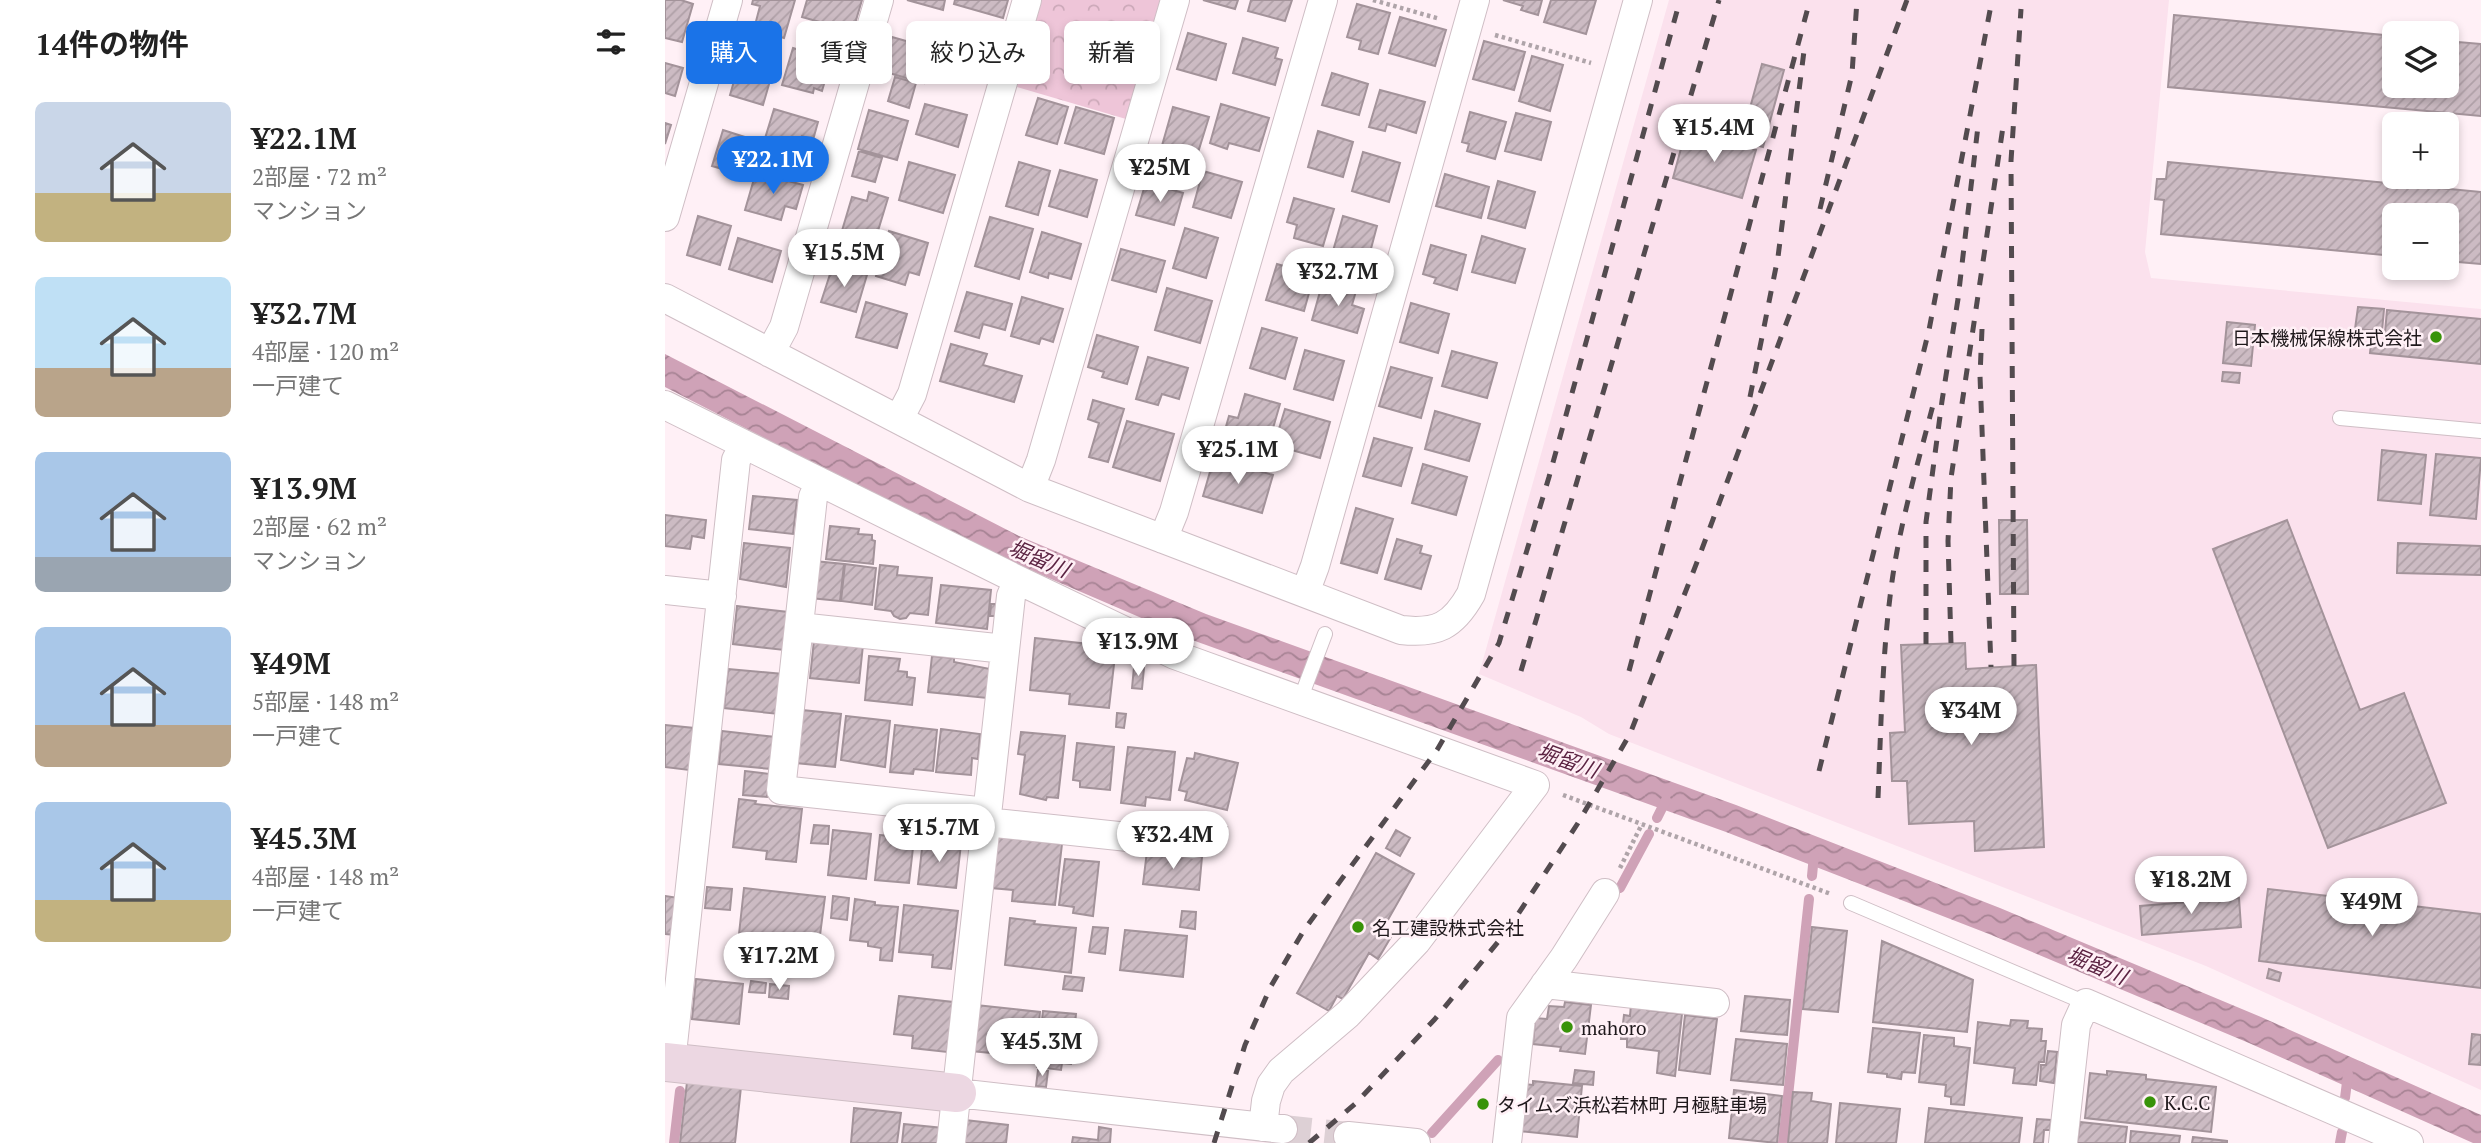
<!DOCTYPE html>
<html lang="ja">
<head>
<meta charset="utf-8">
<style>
	body { margin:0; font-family:"PT Serif","Noto Sans JP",serif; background:#f2f2f2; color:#222; height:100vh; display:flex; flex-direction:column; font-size:26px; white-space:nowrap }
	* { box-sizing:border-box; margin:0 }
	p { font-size:23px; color:#767676 }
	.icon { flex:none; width:38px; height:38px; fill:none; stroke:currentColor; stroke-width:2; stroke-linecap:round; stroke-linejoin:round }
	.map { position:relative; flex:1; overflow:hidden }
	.sheet { display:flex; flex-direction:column; background:#fff; width:665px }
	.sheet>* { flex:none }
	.hud { position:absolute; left:21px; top:21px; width:665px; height:63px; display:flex; gap:14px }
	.tools { position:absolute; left:1717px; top:21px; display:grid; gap:14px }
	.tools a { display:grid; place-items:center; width:77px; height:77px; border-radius:10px; background:#fff; box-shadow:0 4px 10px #0003; font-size:35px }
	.price { position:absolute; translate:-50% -60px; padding:0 16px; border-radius:24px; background:#fff; color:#222; font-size:23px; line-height:46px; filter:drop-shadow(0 2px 4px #0008) }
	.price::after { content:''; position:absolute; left:50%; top:42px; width:21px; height:16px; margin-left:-10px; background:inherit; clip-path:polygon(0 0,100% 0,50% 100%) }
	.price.selected { background:#1a73e8; color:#fff }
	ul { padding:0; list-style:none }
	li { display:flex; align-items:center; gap:21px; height:175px; padding:0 35px }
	li span { display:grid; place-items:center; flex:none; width:196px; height:140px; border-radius:10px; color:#555 }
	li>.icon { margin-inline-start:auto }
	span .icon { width:84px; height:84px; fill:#fffc; stroke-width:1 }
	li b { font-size:30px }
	h2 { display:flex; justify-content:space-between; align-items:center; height:84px; padding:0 35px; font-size:30px }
	.tag { padding:0 24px; border-radius:10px; background:#fff; box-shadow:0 4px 10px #0003; font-size:24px; line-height:63px }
	.tag.selected { background:#1a73e8; color:#fff }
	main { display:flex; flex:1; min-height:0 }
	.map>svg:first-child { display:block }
	.built { fill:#fbe1ed }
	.forest { fill:url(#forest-crowns) }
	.water { fill:url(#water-waves) }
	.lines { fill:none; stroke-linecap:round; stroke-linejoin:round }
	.stream { stroke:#cfa2b7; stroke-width:10 }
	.building { fill:url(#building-hatch); stroke:#a3939a; stroke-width:2 }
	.street-tunnel { stroke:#ddd0d5; stroke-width:28; stroke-dasharray:28 14; stroke-linecap:butt }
	.lane-casing { stroke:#cfbec5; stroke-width:16 }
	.street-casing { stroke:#cfbec5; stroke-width:30 }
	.secondary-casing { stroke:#cfbec5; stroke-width:40 }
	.path { stroke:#afa4a9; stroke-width:4.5; stroke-dasharray:3.5 3.5; stroke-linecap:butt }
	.lane { stroke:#fff; stroke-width:14 }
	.street { stroke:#fff; stroke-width:28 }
	.secondary { stroke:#ecd7e2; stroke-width:38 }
	.rail { stroke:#534b4f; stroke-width:5; stroke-dasharray:12 12; stroke-linecap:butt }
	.poi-dot { fill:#389309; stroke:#fff0f6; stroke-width:2.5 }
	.labels { text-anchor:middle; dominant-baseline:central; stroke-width:5; stroke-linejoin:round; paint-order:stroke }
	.poi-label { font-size:19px; fill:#1f191c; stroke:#fff0f6; text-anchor:start }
	.water-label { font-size:21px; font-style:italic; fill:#5c2443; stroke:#fff0f6 }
</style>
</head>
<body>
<main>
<section class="sheet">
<h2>14件の物件<svg class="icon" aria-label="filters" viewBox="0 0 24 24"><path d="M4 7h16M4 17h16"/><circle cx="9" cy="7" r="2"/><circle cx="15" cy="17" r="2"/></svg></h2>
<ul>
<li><span style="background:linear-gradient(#c9d6e8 65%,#c2b280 0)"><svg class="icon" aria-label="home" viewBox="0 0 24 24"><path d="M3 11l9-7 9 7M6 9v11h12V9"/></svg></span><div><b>¥22.1M</b><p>2部屋 · 72 m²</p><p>マンション</p></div></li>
<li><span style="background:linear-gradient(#bfe0f5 65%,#b9a48a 0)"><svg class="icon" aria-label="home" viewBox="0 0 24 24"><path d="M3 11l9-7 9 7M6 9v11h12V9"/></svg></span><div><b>¥32.7M</b><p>4部屋 · 120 m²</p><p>一戸建て</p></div></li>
<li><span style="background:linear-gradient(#a9c7e8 75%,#9aa5b1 0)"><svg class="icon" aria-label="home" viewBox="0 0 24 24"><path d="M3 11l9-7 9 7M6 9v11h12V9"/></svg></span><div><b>¥13.9M</b><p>2部屋 · 62 m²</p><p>マンション</p></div></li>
<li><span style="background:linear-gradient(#a9c7e8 70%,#b9a48a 0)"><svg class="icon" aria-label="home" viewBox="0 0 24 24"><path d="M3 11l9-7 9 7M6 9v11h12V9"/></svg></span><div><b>¥49M</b><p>5部屋 · 148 m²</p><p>一戸建て</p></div></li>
<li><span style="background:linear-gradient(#a9c7e8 70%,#c2b280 0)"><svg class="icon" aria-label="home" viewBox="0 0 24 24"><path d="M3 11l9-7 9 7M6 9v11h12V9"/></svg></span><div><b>¥45.3M</b><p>4部屋 · 148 m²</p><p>一戸建て</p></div></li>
</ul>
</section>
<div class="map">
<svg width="1816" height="1143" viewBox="0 0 1816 1143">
	<defs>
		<pattern id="forest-crowns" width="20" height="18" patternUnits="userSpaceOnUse" patternTransform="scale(1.75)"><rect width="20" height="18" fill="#eec5d8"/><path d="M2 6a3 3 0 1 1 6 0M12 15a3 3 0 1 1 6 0" fill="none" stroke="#cca9b9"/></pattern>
		<pattern id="water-waves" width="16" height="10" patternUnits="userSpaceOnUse" patternTransform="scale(1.75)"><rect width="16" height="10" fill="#cfa2b7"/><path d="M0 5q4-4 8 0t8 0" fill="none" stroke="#a78394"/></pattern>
		<pattern id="building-hatch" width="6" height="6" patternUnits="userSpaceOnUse" patternTransform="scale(1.75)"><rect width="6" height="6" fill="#ccbbc3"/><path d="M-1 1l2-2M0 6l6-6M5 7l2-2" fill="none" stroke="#afa0a7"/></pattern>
	</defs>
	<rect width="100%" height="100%" fill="#fff0f6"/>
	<path class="built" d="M1004 0H1504L1480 252 1486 278 1816 309V1090L1541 966 944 734 916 717 814 674Z"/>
	<path class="forest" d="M377 0H495L461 119 352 87Z"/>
	<path class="water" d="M0 354 354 536 541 614 1071 805 1335 908 1596 1017 1816 1115V1143H1808L1584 1043 1324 934 1061 832 530 641 314 548 0 387Z"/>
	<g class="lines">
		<path class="stream" d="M992 818 1001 800
			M1147 876 1149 855
			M955 888 984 834
			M1680 1098 1683 1074
			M767 1133 833 1060
			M9 1143 15 1091
			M1118 1143 1144 899
			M1675 1143 1677 1132"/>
	</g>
	<path class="building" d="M0 0H16L28 4 17 42 0 38Z
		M88 0H130L119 38 89 29 95 6 87 4Z
		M142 0H197L189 27 182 25 180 29 137 17Z
		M242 0H280L278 10Z
		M290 0H343L338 18 289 4Z
		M538 0H573L570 9Z
		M586 0H627L620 21 583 11Z
		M838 0H877L873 15 856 10 858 6Z
		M886 0H931L921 34 879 22Z
		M692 4 725 13 713 54 694 49 696 41 682 37Z
		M1509 15 1729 36V86H1782V41L1816 44V116L1503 87Z
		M735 17 781 30 770 66 724 53Z
		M280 32 322 44 312 79 269 67Z
		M523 33 561 44 551 80 512 69Z
		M227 37 269 49 259 83 217 71Z
		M578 38 613 48 610 58 617 60 610 85 568 73Z
		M819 41 860 52 849 90 808 79Z
		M128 48 166 60 157 91 149 88 148 93 117 85Z
		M867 56 898 65 885 111 854 101Z
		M76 57 109 67 98 105 65 95Z
		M0 63 18 68 10 96 0 93Z
		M1097 64 1119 70 1098 147 1076 141Z
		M667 73 703 84 694 115 657 105Z
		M230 77 251 83 244 108 223 101Z
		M715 90 760 102 751 133 722 124 720 131 704 127Z
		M373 98 403 107 392 144 361 135Z
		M260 104 302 115 293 147 251 134Z
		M556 104 604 118 594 151 564 143 562 149 545 143Z
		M411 107 449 118 439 154 400 143Z
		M508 107 544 117 531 159 496 149Z
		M109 109 153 122 148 140 137 136 132 155 98 145Z
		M204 110 243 121 232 160 193 149Z
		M805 112 841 122 830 159 802 151 804 144 797 142Z
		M851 113 886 122 876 160 840 151Z
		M0 123 6 125 0 144Z
		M58 130 89 140 78 175 47 166Z
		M1021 130 1091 150 1077 198 1008 178Z
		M653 131 688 142 678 177 643 167Z
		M194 151 217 158 210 182 187 176Z
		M698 152 735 163 724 202 687 191Z
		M244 162 290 175 278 213 234 200Z
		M354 162 385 171 373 215 341 206Z
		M1503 162 1816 192V264L1782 261V215H1729V256L1496 234 1499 200 1490 199 1492 179H1501Z
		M395 170 432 180 422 217 384 206Z
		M538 171 577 182 566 218 528 207Z
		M91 172 138 185 131 209 120 206 116 220 80 210Z
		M780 174 824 187 816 218 771 206Z
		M833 181 870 192 860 228 823 218Z
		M481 182 518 193 509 225 471 215Z
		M204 192 223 198 209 244 176 234 187 197 202 201Z
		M629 198 669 209 658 246 629 238 632 225 622 222Z
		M33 216 66 226 55 265 22 255Z
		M678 216 712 226 703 260 668 251Z
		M325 217 368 229 354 279 310 266Z
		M520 228 553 238 541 278 508 268Z
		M224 231 263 243 254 275 244 272 240 285 211 276Z
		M377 232 416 244 406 279 384 273 383 278 365 272Z
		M817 236 860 249 850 283 807 272Z
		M73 238 116 251 107 282 64 269Z
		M766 245 801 255 792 290 769 283 771 278 758 274Z
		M456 249 500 261 491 292 447 280Z
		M612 264 649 275 639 311 601 300Z
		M168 265 202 275 191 312 156 302Z
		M658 281 691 291 687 305 699 309 692 333 647 320Z
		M502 288 547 301 535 343 490 330Z
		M302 292 347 304 340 330 318 324 314 338 290 331Z
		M357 297 398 309 388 342 376 338 374 344 346 336Z
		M201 302 242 314 232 348 191 337Z
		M746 303 784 314 773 353 735 342Z
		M1693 307 1719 309 1717 331 1690 329Z
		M1722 310 1816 319V364L1705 353 1706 343 1719 344Z
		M1562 322 1590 325 1586 366 1558 363Z
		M597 328 632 338 620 379 585 368Z
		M432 335 473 347 462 384 437 377 439 372 423 367Z
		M286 344 322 354 318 365 357 376 349 402 275 381Z
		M640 350 679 361 668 400 629 389Z
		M787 351 832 363 822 398 777 386Z
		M483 357 523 368 514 399 497 394 493 405 471 399Z
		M726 367 767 378 756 418 714 406Z
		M1558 372 1575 373 1574 383 1557 381Z
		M580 394 615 404 604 442 560 430 564 416 573 418Z
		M428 400 459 409 443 462 424 457 434 423 423 419Z
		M620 409 665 422 655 458 609 445Z
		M770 411 815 424 804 461 760 449Z
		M462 421 509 434 495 481 448 467Z
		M709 438 747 448 736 486 698 476Z
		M1717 450 1761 455 1756 504 1713 500Z
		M1771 454 1816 458 1811 519 1765 515Z
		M549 458 608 475 597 513 538 496Z
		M758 464 802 477 791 515 747 503Z
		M88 496 132 500 128 534 84 529Z
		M691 508 728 519 712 573 676 563Z
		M0 515 41 520 39 538 27 536 25 549 0 546Z
		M1334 520H1362L1363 594H1335Z
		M1622 520 1695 710 1739 693 1781 803 1663 848 1548 549Z
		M165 526 194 529 193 534 207 535V540L210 541 208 564 161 559Z
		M732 539 757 546 755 553 766 556 756 589 720 579Z
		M79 543 125 548 121 587 75 579Z
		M1733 543 1816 546V575L1732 573Z
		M149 561 179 564 175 601 145 598Z
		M180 564 211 568 207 605 176 601Z
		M215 565 233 567 232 575 267 578 263 615 245 613 241 618 235 619 229 616 226 611 210 609Z
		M276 585 326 590 322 629 271 623Z
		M326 604H333L331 616H325Z
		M72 606 123 612 119 650 68 644Z
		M370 638 451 647 444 708 404 704 405 694 365 690Z
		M149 640 198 645 194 683 145 678Z
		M1300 643 1301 669 1371 665 1379 847 1310 851 1309 821 1244 824 1242 781H1227L1225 733 1240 732 1236 645Z
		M204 656 235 659 233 671 242 672V677L250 678 247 705 200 700Z
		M267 656 289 658V662L325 669 322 698 263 692Z
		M469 667 479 668 477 689 467 688Z
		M63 669 118 674 114 714 59 708Z
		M137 710 176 714 170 767 131 763Z
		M452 713 461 714 459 728 451 727Z
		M181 716 225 721 220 767 176 760Z
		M0 725 29 728 24 770 0 767Z
		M230 725 272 730 268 771 249 769 248 774 225 772Z
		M276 729 315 734 313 759 307 758 306 775 271 772Z
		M57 731 110 737 106 769 54 764Z
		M356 732 400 736 393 798 382 797 381 800 355 794 360 755 353 754Z
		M412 743 449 747 445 790 415 787V781L408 780Z
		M463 747 510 752 505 800 481 797 480 806 456 803Z
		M530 753 573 763 562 810 520 800 522 792 514 790 522 758 529 759Z
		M80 771 105 774 102 797 78 795Z
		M74 799 91 801 90 804 137 809 131 862 101 859 102 851 68 847Z
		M550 824 562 827 559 843 546 840Z
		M149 825 164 826 163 844 146 843Z
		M168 830 206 834 201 879 163 875Z
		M731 830 745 838 735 856 721 848Z
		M215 835 249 839 244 883 210 880Z
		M332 837 397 844 390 905 347 901 348 890 326 888Z
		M258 840 296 844 291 888 253 884Z
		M482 851 537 857 534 890 478 884Z
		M711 853 749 874 716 932 726 937 713 959 704 953 678 999 672 996 664 1011 632 993Z
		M400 859 434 862 428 916 408 913 409 907 394 905Z
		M42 887 67 889 65 910 40 908Z
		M79 888 160 897 154 943 74 934Z
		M1603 889 1816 914V988L1594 961Z
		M0 896 14 898 10 935 0 934Z
		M168 896 184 898 182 920 166 918Z
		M1574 898 1576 927 1477 935 1475 906Z
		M190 899 210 902V905L233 907 227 961 215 960 216 948 203 946V942L185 940Z
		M239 905 293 911 286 969 267 967 268 955 234 952Z
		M517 911 531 912 530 929 515 927Z
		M345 918 370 921 369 924 411 928 406 973 340 965Z
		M428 927 443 928 440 954 424 952Z
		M1147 927 1182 931 1173 1012 1138 1009Z
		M460 930 522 936 518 977 455 970Z
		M1217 941 1308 980 1302 1032 1208 1022Z
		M1604 969 1616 973 1614 981 1602 978Z
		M400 976 419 978 417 991 398 989Z
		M31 979 78 984 74 1024 27 1019Z
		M86 981 101 983 100 993 84 992Z
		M105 984 124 986 123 999 104 997Z
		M234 996 288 1002 282 1052 247 1048 248 1036 229 1034Z
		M1080 996 1125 1000 1122 1035 1076 1031Z
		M900 1002 926 1005 920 1054 895 1051 896 1047 868 1044 870 1018 882 1019 884 1006 899 1007Z
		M966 1004 983 1005 982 1010 1017 1014 1010 1076 992 1073 994 1051 962 1047V1039H956L959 1015 965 1016Z
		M311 1005 375 1012 370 1057 306 1051Z
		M378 1011 411 1014 406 1064 397 1063 396 1070 372 1067Z
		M1020 1015 1052 1019 1045 1074 1014 1070Z
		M1346 1020 1363 1021 1362 1028 1377 1029 1376 1041H1381L1379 1062H1374L1371 1085 1348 1083 1350 1068 1309 1063 1313 1022 1345 1026Z
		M1208 1028 1255 1033 1250 1073 1237 1072 1236 1079 1222 1077V1074L1203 1072Z
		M1807 1034 1816 1035V1065L1804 1064Z
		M1259 1035 1289 1038V1046L1305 1048 1299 1105 1286 1104V1097L1280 1096 1281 1085 1254 1082Z
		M1071 1039 1122 1044 1118 1085 1066 1080Z
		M1383 1051 1392 1052 1389 1083 1375 1081 1376 1065H1381Z
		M373 1070 383 1071 381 1087 371 1086Z
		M910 1070 929 1072 928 1085 908 1083Z
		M1442 1071 1481 1075V1079L1551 1087 1546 1132 1420 1118 1425 1073 1442 1075Z
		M868 1081 917 1086 912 1137 854 1131 859 1084 868 1085Z
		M22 1082 76 1087 70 1143H15Z
		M1069 1090 1117 1096 1112 1143 1064 1138Z
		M1128 1092 1147 1093 1146 1101 1166 1104 1162 1143H1123Z
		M1175 1103 1235 1109 1231 1143H1171Z
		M189 1108 236 1113 232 1143H186Z
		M1264 1108 1357 1118 1354 1143H1260Z
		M1372 1119 1386 1120 1385 1130H1379L1378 1143H1369Z
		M300 1120 343 1125 341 1143H298Z
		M1415 1122 1462 1127 1460 1143H1412Z
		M239 1124 278 1128 277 1143H237Z
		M434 1127 446 1129 445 1143H407L408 1137 433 1140Z
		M1466 1131 1515 1136 1514 1143H1465Z
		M1528 1137 1562 1141V1143H1527Z"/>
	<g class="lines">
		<path class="street-tunnel" d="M618 1129 683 1136"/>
		<g class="lane-casing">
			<path id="lane" d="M1675 418 1816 431
				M635 700 660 634
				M1186 903 1421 1003"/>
		</g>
		<g class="street-casing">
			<path id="street" d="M0 217 63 0
				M0 298 365 488 736 630C772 634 788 626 806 594L973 0
				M105 353 119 327 214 0
				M0 405 353 580 510 655 870 785 751 942 683 1014 616 1071 606 1085 601 1101 598 1127
				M234 419 247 394 362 0
				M155 482 148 497 116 790 322 812
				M365 488 376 460 510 0
				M498 539 509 512 658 0
				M0 590 57 596
				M640 593 650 566 810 0
				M134 627 340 649
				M321 822 529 844
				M880 984 1050 1003
				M6 1063 71 460 79 445
				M292 1093 618 1129
				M683 1136 751 1143
				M286 1143 346 596 353 580
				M842 1143 856 1018 899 958 940 893
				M1398 1143 1411 1025 1421 1003 1744 1143"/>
		</g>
		<g class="secondary-casing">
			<path id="secondary" d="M0 1062 292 1093"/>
		</g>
		<path class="path" d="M708 0 775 19
			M830 35 926 63
			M898 795 1166 894
			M955 868 977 824"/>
		<use href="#lane" class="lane"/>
		<use href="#street" class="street"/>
		<use href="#secondary" class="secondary"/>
		<path class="rail" d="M1155 209 1187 74 1192 0
			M1317 329 1315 376 1326 667
			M1085 397 1113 257 1139 51
			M1286 643 1283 541 1286 478 1339 120
			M1261 644V522L1277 401 1293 299 1313 126
			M1349 666 1346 161 1356 9
			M856 671 1054 0
			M964 671 1145 0
			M1154 771 1264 330 1327 0
			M1213 798C1216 728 1217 658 1226 589 1234 525 1253 464 1269 401
			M549 1143 580 1045 606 986 639 930 772 750 834 643 884 477 1015 0
			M644 1143 690 1104 770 1019 842 931 913 823 965 734 1034 557 1242 0"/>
	</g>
	<g class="poi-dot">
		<circle cx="1771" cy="337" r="7"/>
		<circle cx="693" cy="927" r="7"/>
		<circle cx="902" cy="1027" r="7"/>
		<circle cx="1485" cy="1102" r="7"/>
		<circle cx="818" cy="1104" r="7"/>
	</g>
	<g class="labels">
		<g class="poi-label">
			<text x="1757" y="337" text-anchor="end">日本機械保線株式会社</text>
			<text x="707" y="927">名工建設株式会社</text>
			<text x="916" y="1027">mahoro</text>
			<text x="1499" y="1102">K.C.C</text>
			<text x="832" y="1104">タイムズ浜松若林町 月極駐車場</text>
		</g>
		<g class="water-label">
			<text transform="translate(374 558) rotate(23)">堀留川</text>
			<text transform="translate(903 760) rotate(20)">堀留川</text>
			<text transform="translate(1432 965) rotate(23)">堀留川</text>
		</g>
	</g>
</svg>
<div class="tools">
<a><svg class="icon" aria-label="layers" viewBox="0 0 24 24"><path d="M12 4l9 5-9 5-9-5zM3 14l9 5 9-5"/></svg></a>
<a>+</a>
<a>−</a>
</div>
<b class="price" style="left:1049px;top:164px">¥15.4M</b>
<b class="price selected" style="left:108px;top:196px">¥22.1M</b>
<b class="price" style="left:495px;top:204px">¥25M</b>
<b class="price" style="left:179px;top:289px">¥15.5M</b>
<b class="price" style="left:673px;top:308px">¥32.7M</b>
<b class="price" style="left:573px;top:486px">¥25.1M</b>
<b class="price" style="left:473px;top:678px">¥13.9M</b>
<b class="price" style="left:1306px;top:747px">¥34M</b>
<b class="price" style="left:274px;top:864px">¥15.7M</b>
<b class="price" style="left:508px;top:871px">¥32.4M</b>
<b class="price" style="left:1526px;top:916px">¥18.2M</b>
<b class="price" style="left:1707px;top:938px">¥49M</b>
<b class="price" style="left:114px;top:992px">¥17.2M</b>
<b class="price" style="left:377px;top:1078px">¥45.3M</b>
<div class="hud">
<a class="tag selected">購入</a>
<a class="tag">賃貸</a>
<a class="tag">絞り込み</a>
<a class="tag">新着</a>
</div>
</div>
</main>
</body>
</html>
